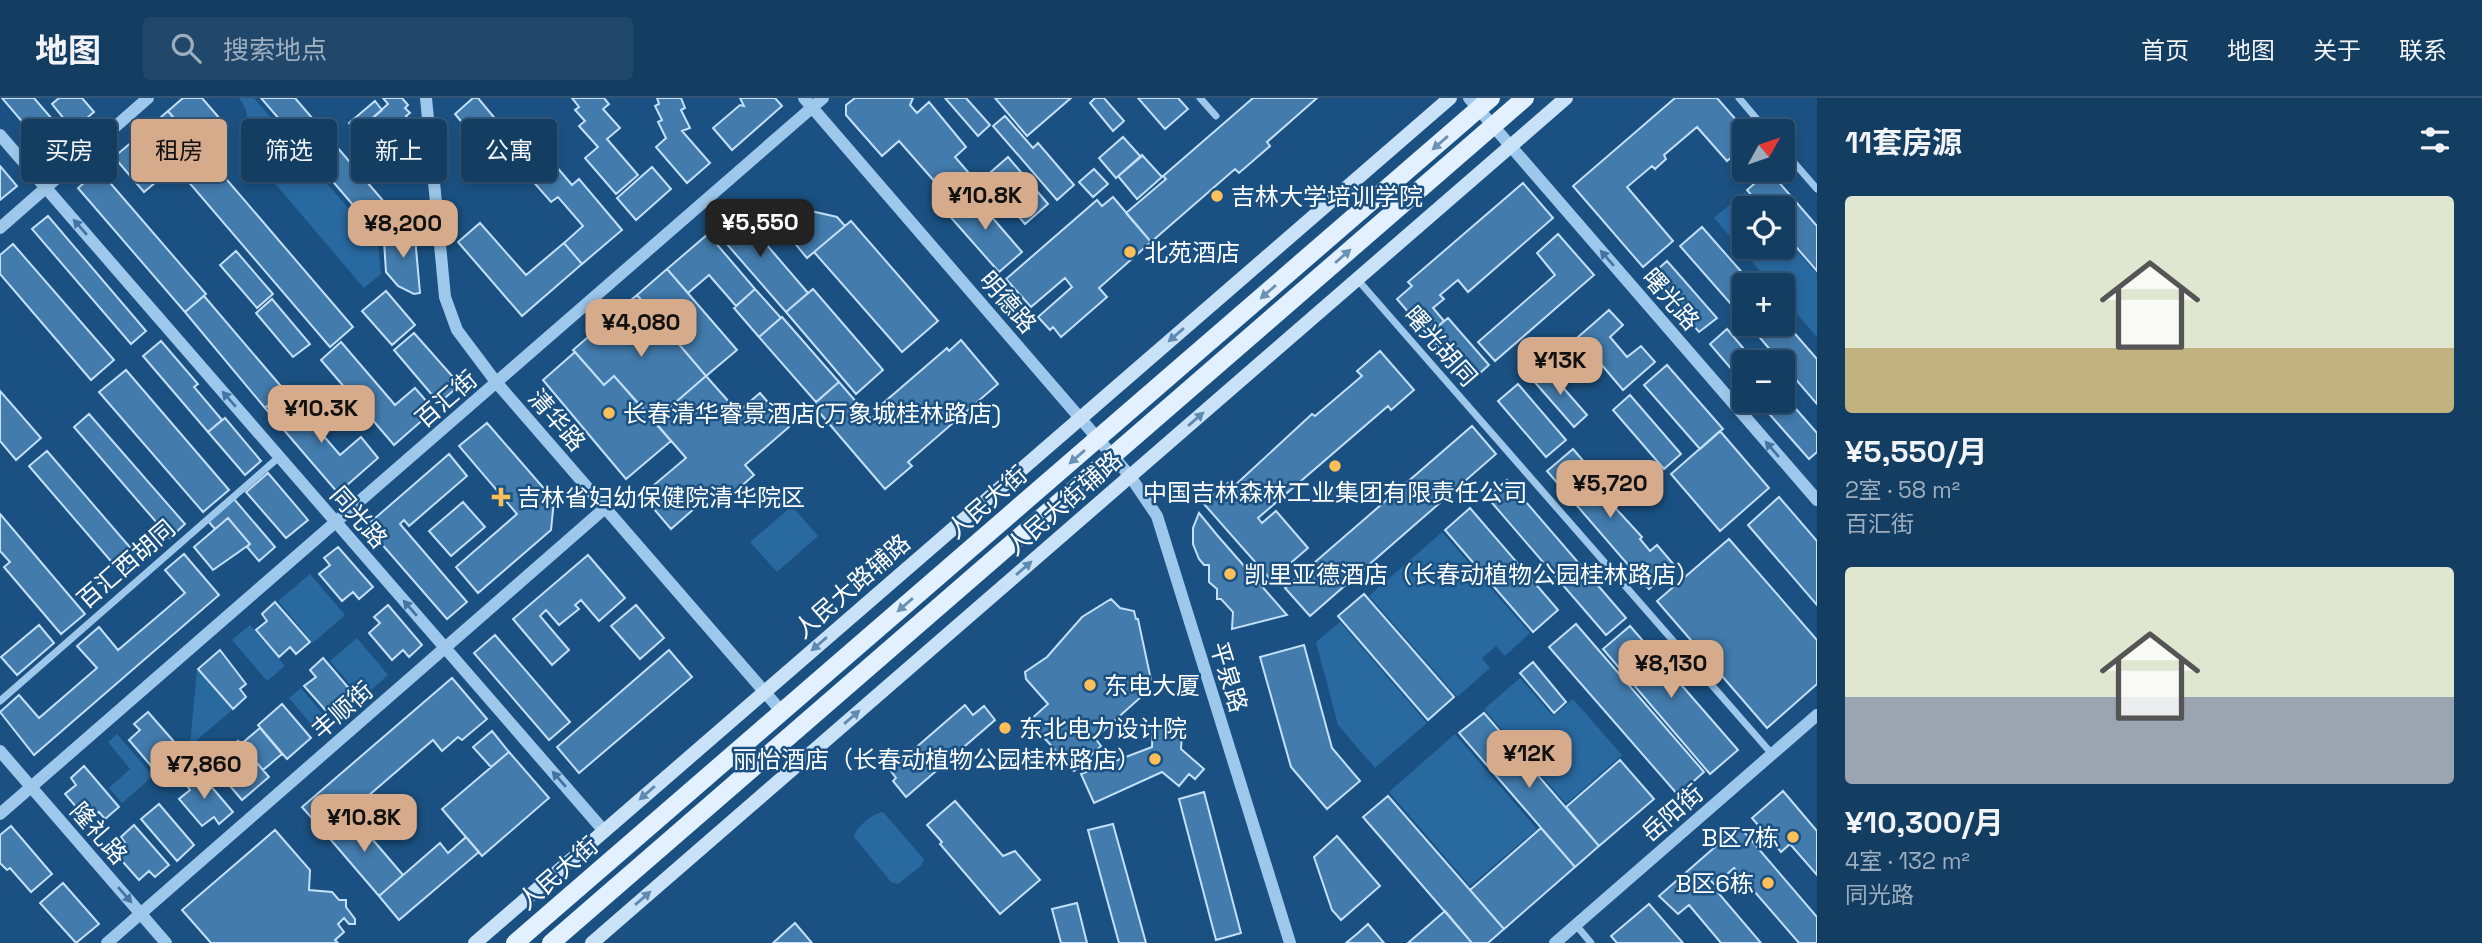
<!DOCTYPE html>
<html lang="zh">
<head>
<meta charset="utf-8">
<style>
	body { margin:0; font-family:"Space Grotesk","Noto Sans SC",sans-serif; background:#21486b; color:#f1f3f6; height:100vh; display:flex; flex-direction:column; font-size:26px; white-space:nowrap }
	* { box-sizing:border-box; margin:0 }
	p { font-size:23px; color:#9daebe }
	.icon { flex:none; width:38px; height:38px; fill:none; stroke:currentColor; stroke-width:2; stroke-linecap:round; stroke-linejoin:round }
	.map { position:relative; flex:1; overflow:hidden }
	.details { display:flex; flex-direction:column; background:#143d62; width:665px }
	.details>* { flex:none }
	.guide { position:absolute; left:21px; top:21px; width:665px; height:63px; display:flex; gap:14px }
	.needle { width:46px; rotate:50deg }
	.controls { position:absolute; left:1732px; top:21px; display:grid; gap:14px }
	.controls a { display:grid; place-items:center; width:63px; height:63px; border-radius:7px; background:#143d62; box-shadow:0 4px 10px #0003,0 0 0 2px #335677; font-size:35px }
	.price { position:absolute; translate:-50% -60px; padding:0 16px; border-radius:14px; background:#d6ab8b; color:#111; font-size:23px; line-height:46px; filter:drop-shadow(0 2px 4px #0008) }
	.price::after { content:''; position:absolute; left:50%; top:42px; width:21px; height:16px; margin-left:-10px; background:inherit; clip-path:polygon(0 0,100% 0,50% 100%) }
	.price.on { background:#222; color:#fff }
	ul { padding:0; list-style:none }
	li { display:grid; align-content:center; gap:14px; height:371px; padding:0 28px }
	li span { display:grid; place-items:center; height:217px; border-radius:7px; color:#555 }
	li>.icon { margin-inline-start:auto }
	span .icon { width:126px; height:126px; fill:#fffc; stroke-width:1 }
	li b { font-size:30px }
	h2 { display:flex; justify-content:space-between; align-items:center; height:84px; padding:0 28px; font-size:30px }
	.tag { padding:0 24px; border-radius:7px; background:#143d62; box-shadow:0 4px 10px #0003,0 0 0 2px #335677; font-size:24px; line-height:63px }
	.tag.on { background:#d6ab8b; color:#111 }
	header { display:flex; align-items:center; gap:42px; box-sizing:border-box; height:98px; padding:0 35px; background:#143d62; border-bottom:2px solid #335677 }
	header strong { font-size:33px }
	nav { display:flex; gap:38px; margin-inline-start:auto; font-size:24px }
	.search { width:490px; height:63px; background:#21486b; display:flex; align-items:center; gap:18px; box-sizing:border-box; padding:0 24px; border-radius:7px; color:#9daebe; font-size:26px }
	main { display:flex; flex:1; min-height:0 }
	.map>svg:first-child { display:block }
	.green { fill:#2869a0 }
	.building { fill:#427bac; stroke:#c3e0f8; stroke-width:2 }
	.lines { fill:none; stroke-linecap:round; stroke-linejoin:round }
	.minor { stroke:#9ec8eb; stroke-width:7 }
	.tertiary { stroke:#9ec8eb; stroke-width:12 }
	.secondary { stroke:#cae2f8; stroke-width:14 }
	.primary { stroke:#e2f0ff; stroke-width:18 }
	.oneway { fill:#6a91b4 }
	.oneway2 { fill:#4275a2 }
	.oneway3 { fill:#608bb1 }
	.poi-dot { fill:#febf59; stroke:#1a5182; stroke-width:2.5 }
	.labels { text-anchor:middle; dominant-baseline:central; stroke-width:5; stroke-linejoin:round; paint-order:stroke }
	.poi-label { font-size:24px; fill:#fff; stroke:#1a5182; text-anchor:start }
	.street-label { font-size:24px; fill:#fff; stroke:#1a5182 }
</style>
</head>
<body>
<header>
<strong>地图</strong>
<div class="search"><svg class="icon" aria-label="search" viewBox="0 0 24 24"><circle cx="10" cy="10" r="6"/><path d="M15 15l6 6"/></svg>搜索地点</div>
<nav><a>首页</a><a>地图</a><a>关于</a><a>联系</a></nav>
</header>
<main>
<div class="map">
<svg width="1817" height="845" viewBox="0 0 1817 845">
	<rect width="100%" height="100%" fill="#1a5182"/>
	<path class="green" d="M239 0H254L378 145 381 176 364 190 248 54C238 36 257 22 239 0Z
		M1745 94 1760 110H1745V149H1783V137L1817 176V239L1783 200V187H1772L1714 120Z
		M792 408 818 438 777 474 750 444Z
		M1442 434 1530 535 1505 558 1496 548 1482 560 1490 570 1457 599 1369 498Z
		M310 476 345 517 313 545 278 503Z
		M1340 524 1427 625 1375 670 1338 627 1316 544Z
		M250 527 285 568 267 583 232 542Z
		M357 540 388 577 362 600 330 563Z
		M197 571 232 612 190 648Z
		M1520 580 1553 618 1573 601 1622 657 1566 706 1484 611Z
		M301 590 333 628 321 638 289 600Z
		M117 636 153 678 122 705 109 690 130 671 108 644Z
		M1455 636 1537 731 1470 788 1389 694Z
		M883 714 924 761 921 768 898 786 891 784 854 739C856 729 873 715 883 714Z"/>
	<path class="building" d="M2 0H34L58 28 65 22 52 6 59 0H82L94 14 48 54Z
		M183 0H202L227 29 200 52 168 13Z
		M261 0H295L403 126 384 143Z
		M383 0H402L408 7 405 10 410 15 406 18 410 24 405 28 408 32 405 34 413 44 405 50 410 57 390 74 371 51 383 41 368 24 388 6Z
		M473 0H478L507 35 513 29 539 60 545 55 572 87 579 81 622 132 582 166 564 145 583 128 558 99 551 104 524 73 519 78 492 47 486 53 455 16Z
		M572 0H604L609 6 603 11 620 30 607 41 638 77 616 96 585 60 598 49 579 28 585 23 575 12 579 9Z
		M657 0H681L685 10 681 12 690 30 682 33 710 65 687 85 656 49 666 40 658 24 662 22 655 8 659 6Z
		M740 0H775L782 8 732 52 713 30 740 7 744 8Z
		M855 0H913L910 7 917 15 929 4 966 49 955 59 974 81 950 101 899 43 882 58 846 17V7Z
		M945 0H966L990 27 978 38Z
		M995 0H1071L1027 38Z
		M1095 0H1104L1124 23 1113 33 1090 5Z
		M1138 0H1178L1188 11 1165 31Z
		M1253 0H1317L1267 44 1270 48 1239 75 1235 71 1151 144 1126 115 1166 81 1163 78Z
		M1675 0H1717L1746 33 1745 48 1727 63 1697 29 1664 57 1666 61 1655 71 1652 68 1627 89 1673 143 1643 169 1573 88Z
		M375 3 382 12 368 24 383 41 371 51 349 25Z
		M168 13 353 229 330 249 145 33Z
		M1005 18 1033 50 1038 45 1074 87 1057 102 993 28Z
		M145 33 175 68 144 94 114 59Z
		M1123 39 1141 59 1116 80 1099 60Z
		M1142 57 1162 79 1137 101 1118 78Z
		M1008 59 1048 106 1025 126 985 79Z
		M0 68 17 88 0 102Z
		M652 69 671 91 636 122 617 100Z
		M1094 71 1108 86 1093 99 1079 84Z
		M99 72 206 196 185 214 78 90Z
		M1769 73 1817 128V173L1783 134V110H1762L1747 92Z
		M1523 85 1553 120 1468 194 1458 182 1440 197 1444 201 1433 210 1444 223 1428 237 1397 201 1412 188 1408 184Z
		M971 95 1022 154 999 174 947 115Z
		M1113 99 1151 144 1099 190 1107 199 1061 239 1053 229 1050 232 1038 219 1072 189 1065 180 1031 209 1006 181 1097 102 1102 108Z
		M738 108 757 130 754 132 808 195 786 214 712 129Z
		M811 113 837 119 845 128 807 160 777 124 788 115Z
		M48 118 146 233 131 246 32 131Z
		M851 123 938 223 902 254 814 154Z
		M480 125 526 177 564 145 582 166 522 218 458 144Z
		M403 126 415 139 420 195 414 196 398 188 386 174 384 143Z
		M1702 129 1753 187H1745V222L1680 148Z
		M708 136 755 191 736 208 709 177 688 195 667 171Z
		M1558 136 1594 177 1495 263 1478 244 1555 177 1537 155Z
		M13 146 114 262 91 282 0 176V157Z
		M236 153 273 196 257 210 220 167Z
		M1667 163 1717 220 1699 234 1650 178Z
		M667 171 737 252 706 278 637 197Z
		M755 191 781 220 759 239 734 210Z
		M813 191 883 272 856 296 786 214Z
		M386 193 415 227 392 247 362 213Z
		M637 197 706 278 654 323 614 278 604 287 573 252Z
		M204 198 285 293 265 310 185 214Z
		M272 201 310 246 293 259 256 215Z
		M1609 212 1623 227 1610 239 1627 259 1641 248 1655 264 1623 292 1578 239Z
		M782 219 839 284 816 304 759 239Z
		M1448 220 1489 267 1469 285 1428 237Z
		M1783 222 1817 261V306L1748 226H1783Z
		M1727 231 1755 264H1745V287L1710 246Z
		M414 235 460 287 439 305 394 252Z
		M961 242 998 286 908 364 912 368 885 391 813 307 839 284 871 321 883 310 881 307 947 250 949 253Z
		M161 243 198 286 194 289 222 322 208 334 143 258Z
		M341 244 395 307 415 290 434 312 394 347 321 262Z
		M1380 253 1414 292 1391 312 1388 308 1258 420 1262 425 1276 413 1308 450 1271 482 1204 406 1228 385 1232 390 1312 316 1315 318 1362 278 1357 273Z
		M575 254 604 287 614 278 671 343 626 381 543 282Z
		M1667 267 1723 331 1700 351 1644 287Z
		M1545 269 1587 317 1574 329 1532 281Z
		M126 272 229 392 203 414 99 294Z
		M706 278 738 314 760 295 789 329 745 367 754 377 729 399 720 388 671 431 642 397 686 360 654 323Z
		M1518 286 1566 342 1546 359 1498 303Z
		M0 293 41 340 16 362 0 343Z
		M285 293 340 357 361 339 378 360 338 395 265 310Z
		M1783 296 1817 335V354L1809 361 1764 310 1772 303H1783Z
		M1630 297 1681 356 1664 371 1613 312Z
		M89 316 185 426 170 440 74 329Z
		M225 320 261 363 245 377 208 334Z
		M487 325 554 402 551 432 478 495 456 469 517 416 459 348Z
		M1472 328 1496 356 1310 518 1285 490Z
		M1720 333 1769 390 1720 433 1671 376Z
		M1573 351 1591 372 1585 377 1642 439 1640 441 1650 453 1657 447 1675 468 1649 491 1547 373Z
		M47 353 140 461 122 476 29 368Z
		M449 356 467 378 409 428 404 422 400 426 467 504 447 521 366 428Z
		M268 375 308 422 286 440 246 394Z
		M1507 382 1626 520 1606 537 1487 399Z
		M1779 399 1817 443V507L1748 427Z
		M234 401 275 449 259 463 247 449 250 446 228 420 215 431 208 423Z
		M463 404 485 429 451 458 429 433Z
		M1470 410 1558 512 1533 534 1445 432Z
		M1199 415 1217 437 1287 517 1232 531 1233 514 1221 501H1217V491L1209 484V467H1204L1199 461 1193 446V430Z
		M0 416 85 516 61 536 4 469 10 464 0 453Z
		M228 420 250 446 213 472 194 449Z
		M1729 441 1817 542V586L1767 630 1657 503Z
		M338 449 373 489 359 501 353 494 342 503 319 476 330 467 324 460Z
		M184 456 219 497 34 657 0 614 19 597 39 620 97 570 77 548 99 529 118 552 185 495 165 472Z
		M588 457 625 500 599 523 581 502 575 507 579 511 559 527 546 512 540 518 569 552 552 567 513 521Z
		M1364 496 1454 599 1428 622 1338 518Z
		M1111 501 1120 510 1134 513 1136 521H1138L1151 582 1148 583 1150 591 1095 640 1101 648 1074 673 1029 623 1048 606 1026 581 1025 574 1047 559 1082 519Z
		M275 504 310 544 296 556 290 549 279 559 256 532 267 523 262 516Z
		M388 507 422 547 409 559 403 552 392 562 369 535 380 525 374 519Z
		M636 507 664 540 640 561 611 528Z
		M1576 526 1704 674 1678 697 1549 549Z
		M39 527 54 545 17 577 1 559Z
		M1630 528 1738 652 1710 676 1603 551Z
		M495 537 570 624 549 642 474 555Z
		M1304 547 1332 650 1360 683 1327 711 1291 669 1260 559Z
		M220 552 246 586 240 591 246 599 233 611 198 571Z
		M669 552 692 579 579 675 557 649Z
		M323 560 358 601 345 612 339 606 328 615 304 588 316 579 310 572Z
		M1533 564 1566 604 1554 615 1520 575Z
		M452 580 487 621 462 642 458 639 442 653 433 642 325 735 302 709Z
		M282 606 311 640 287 661 258 627Z
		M965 607 973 617 984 608 995 622 906 699 893 683 896 680 890 672Z
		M148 614 183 654 169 666 163 659 152 669 129 642 140 632 134 626Z
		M1484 615 1599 748 1575 769 1459 635Z
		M1169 620 1183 621 1181 651 1204 671 1195 681 1189 676 1179 688 1162 674 1094 705 1081 676 1152 649 1153 626 1169 627Z
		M260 630 282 656 263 672 241 646Z
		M492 633 509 654 491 669 473 649Z
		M238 643 269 679 242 702 211 666Z
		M509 654 549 700 482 758 442 711Z
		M1620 662 1654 701 1599 748 1566 709Z
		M84 668 119 709 105 721 99 714 88 723 65 696 76 687 71 680Z
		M198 673 233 714 219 726 214 719 202 728 179 701 190 692 185 685Z
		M1783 693 1817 733V777L1790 746 1781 754 1752 720Z
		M1204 694 1241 835 1216 842 1179 701Z
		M1388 698 1504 831 1488 845H1472L1363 719Z
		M955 703 1003 758 1015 753 1040 782 1000 816 940 746 942 744 927 727Z
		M159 706 194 747 177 763 141 721Z
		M349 714 403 777 379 798 325 735Z
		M1113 726 1146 845H1119L1088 732Z
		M134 727 169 767 155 779 149 773 139 782 115 755 126 746 121 739Z
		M11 728 52 776 31 794 10 770 7 772 0 765V737Z
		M1739 728 1817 819V845H1799L1734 770 1715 787 1708 780 1704 783 1713 793 1715 791 1761 845H1721L1689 807 1678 816 1659 798Z
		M1541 730 1575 769 1504 831 1470 792Z
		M275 732 310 772 309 792 332 794 339 802H346V809L355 821V826H349L344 820 338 826 344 834 335 842 338 845H211L182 812Z
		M1337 738 1380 788 1341 822 1332 812 1314 759Z
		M466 739 479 754 399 822 379 798 440 745 448 755Z
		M63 785 99 826 76 845 40 805Z
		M1077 805 1087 845H1061L1052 811Z
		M1649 806 1683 845H1617L1611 838Z
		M1445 813 1472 845H1408Z
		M795 825 812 845H773Z
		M1368 826 1384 845H1346L1358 835Z"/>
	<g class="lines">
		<path class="minor" d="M1200 0 1216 18
			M1739 0 1767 33
			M1783 52 1817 91
			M1357 181 1772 656
			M0 603 279 359
			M1576 827 1591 845"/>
		<path class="tertiary" d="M426 0 445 199 457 232 496 284 782 614
			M804 0 1130 378 1157 418 1290 845
			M1469 0 1817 402
			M0 37 604 733
			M0 130 148 0
			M0 653 166 845
			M0 716 823 0
			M107 845 605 410
			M1555 845 1817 617"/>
		<path class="secondary" d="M475 845 1450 0
			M592 845 1566 0"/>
		<path class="primary" d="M515 845 1491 0
			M551 845 1525 0"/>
	</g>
	<defs><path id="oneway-solid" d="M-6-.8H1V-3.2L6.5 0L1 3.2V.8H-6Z" transform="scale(1.75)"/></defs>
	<g class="oneway">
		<use href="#oneway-solid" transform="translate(1440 45) rotate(139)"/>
		<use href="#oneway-solid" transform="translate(1343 158) rotate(-41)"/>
		<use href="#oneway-solid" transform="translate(1268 194) rotate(139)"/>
		<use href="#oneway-solid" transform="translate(1077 359) rotate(139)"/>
		<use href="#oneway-solid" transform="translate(905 507) rotate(139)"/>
	</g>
	<g class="oneway2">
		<use href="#oneway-solid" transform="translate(80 129) rotate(-131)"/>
		<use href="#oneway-solid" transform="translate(1607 160) rotate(-131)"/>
		<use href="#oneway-solid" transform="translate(229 301) rotate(-131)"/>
		<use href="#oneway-solid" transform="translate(1772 351) rotate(-131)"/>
		<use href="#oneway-solid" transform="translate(410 510) rotate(-131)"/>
		<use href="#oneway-solid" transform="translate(559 681) rotate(-131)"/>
		<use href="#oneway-solid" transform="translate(125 797) rotate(49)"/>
	</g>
	<g class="oneway3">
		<use href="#oneway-solid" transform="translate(1176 237) rotate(139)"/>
		<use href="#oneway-solid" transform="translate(1196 321) rotate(-41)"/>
		<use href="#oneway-solid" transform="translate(1024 470) rotate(-41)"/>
		<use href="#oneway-solid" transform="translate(819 546) rotate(139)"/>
		<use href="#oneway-solid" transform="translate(852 619) rotate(-41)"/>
		<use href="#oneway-solid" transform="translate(647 695) rotate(139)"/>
		<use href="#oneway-solid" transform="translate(643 800) rotate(-41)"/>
	</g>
	<g class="poi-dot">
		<circle cx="1217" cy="98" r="7"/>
		<circle cx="1130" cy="154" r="7"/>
		<circle cx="609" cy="315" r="7"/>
		<circle cx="1335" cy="368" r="7"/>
		<path d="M497.5 388.5h7v7h7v7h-7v7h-7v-7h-7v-7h7z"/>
		<circle cx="1230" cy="476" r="7"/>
		<circle cx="1090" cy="587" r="7"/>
		<circle cx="1005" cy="630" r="7"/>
		<circle cx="1155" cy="661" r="7"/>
		<circle cx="1793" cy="739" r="7"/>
		<circle cx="1768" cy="785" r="7"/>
	</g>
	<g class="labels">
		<g class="poi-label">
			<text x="1231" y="98">吉林大学培训学院</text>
			<text x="1144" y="154">北苑酒店</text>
			<text x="623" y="315">长春清华睿景酒店(万象城桂林路店)</text>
			<text x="1335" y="394" text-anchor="middle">中国吉林森林工业集团有限责任公司</text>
			<text x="517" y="399">吉林省妇幼保健院清华院区</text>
			<text x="1244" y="476">凯里亚德酒店（长春动植物公园桂林路店）</text>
			<text x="1104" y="587">东电大厦</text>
			<text x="1019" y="630">东北电力设计院</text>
			<text x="1141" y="661" text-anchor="end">丽怡酒店（长春动植物公园桂林路店）</text>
			<text x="1779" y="739" text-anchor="end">B区7栋</text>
			<text x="1754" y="785" text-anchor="end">B区6栋</text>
		</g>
		<g class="street-label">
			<text transform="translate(1671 201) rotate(49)">曙光路</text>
			<text transform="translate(1008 204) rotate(49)">明德路</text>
			<text transform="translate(1441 248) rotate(49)">曙光胡同</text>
			<text transform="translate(446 301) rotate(-41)">百汇街</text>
			<text transform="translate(557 322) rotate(49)">清华路</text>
			<text transform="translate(987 404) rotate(-41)">人民大街</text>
			<text transform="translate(1064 405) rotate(-41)">人民大街辅路</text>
			<text transform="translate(359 419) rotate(49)">同光路</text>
			<text transform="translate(126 466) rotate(-41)">百汇西胡同</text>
			<text transform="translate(852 488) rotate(-41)">人民大路辅路</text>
			<text transform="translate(1229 579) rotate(73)">平泉路</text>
			<text transform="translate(342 612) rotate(-41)">丰顺街</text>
			<text transform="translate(1672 715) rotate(-41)">岳阳街</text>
			<text transform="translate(99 735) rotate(49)">隆礼路</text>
			<text transform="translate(558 775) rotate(-41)">人民大街</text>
		</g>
	</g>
</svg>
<div class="controls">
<a><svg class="needle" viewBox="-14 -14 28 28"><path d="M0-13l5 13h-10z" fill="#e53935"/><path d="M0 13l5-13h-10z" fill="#9daebe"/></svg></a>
<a><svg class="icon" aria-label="locate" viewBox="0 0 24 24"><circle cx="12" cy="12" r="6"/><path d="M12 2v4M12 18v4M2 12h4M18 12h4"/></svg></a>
<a>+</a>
<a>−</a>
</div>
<b class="price" style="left:985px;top:134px">¥10.8K</b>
<b class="price on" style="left:760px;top:161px">¥5,550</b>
<b class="price" style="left:403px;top:162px">¥8,200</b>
<b class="price" style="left:641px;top:261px">¥4,080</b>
<b class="price" style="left:1560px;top:299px">¥13K</b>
<b class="price" style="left:321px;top:347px">¥10.3K</b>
<b class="price" style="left:1610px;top:422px">¥5,720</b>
<b class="price" style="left:1671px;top:602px">¥8,130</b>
<b class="price" style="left:1529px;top:692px">¥12K</b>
<b class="price" style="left:204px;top:703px">¥7,860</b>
<b class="price" style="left:364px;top:756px">¥10.8K</b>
<div class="guide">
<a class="tag">买房</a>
<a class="tag on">租房</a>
<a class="tag">筛选</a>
<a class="tag">新上</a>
<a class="tag">公寓</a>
</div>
</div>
<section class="details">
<h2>11套房源<svg class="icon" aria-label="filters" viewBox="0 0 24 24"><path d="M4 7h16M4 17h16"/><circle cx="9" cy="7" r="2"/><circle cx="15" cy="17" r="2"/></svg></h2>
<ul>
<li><span style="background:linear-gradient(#dfe7d0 70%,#c2b280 0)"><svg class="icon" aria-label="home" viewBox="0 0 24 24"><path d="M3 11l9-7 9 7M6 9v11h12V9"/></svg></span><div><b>¥5,550/月</b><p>2室 · 58 m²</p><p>百汇街</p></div></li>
<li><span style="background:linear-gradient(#dfe7d0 60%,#9aa5b1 0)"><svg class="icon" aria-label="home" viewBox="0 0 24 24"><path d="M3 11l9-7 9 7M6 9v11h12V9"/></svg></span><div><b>¥10,300/月</b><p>4室 · 132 m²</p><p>同光路</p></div></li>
</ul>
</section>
</main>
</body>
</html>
